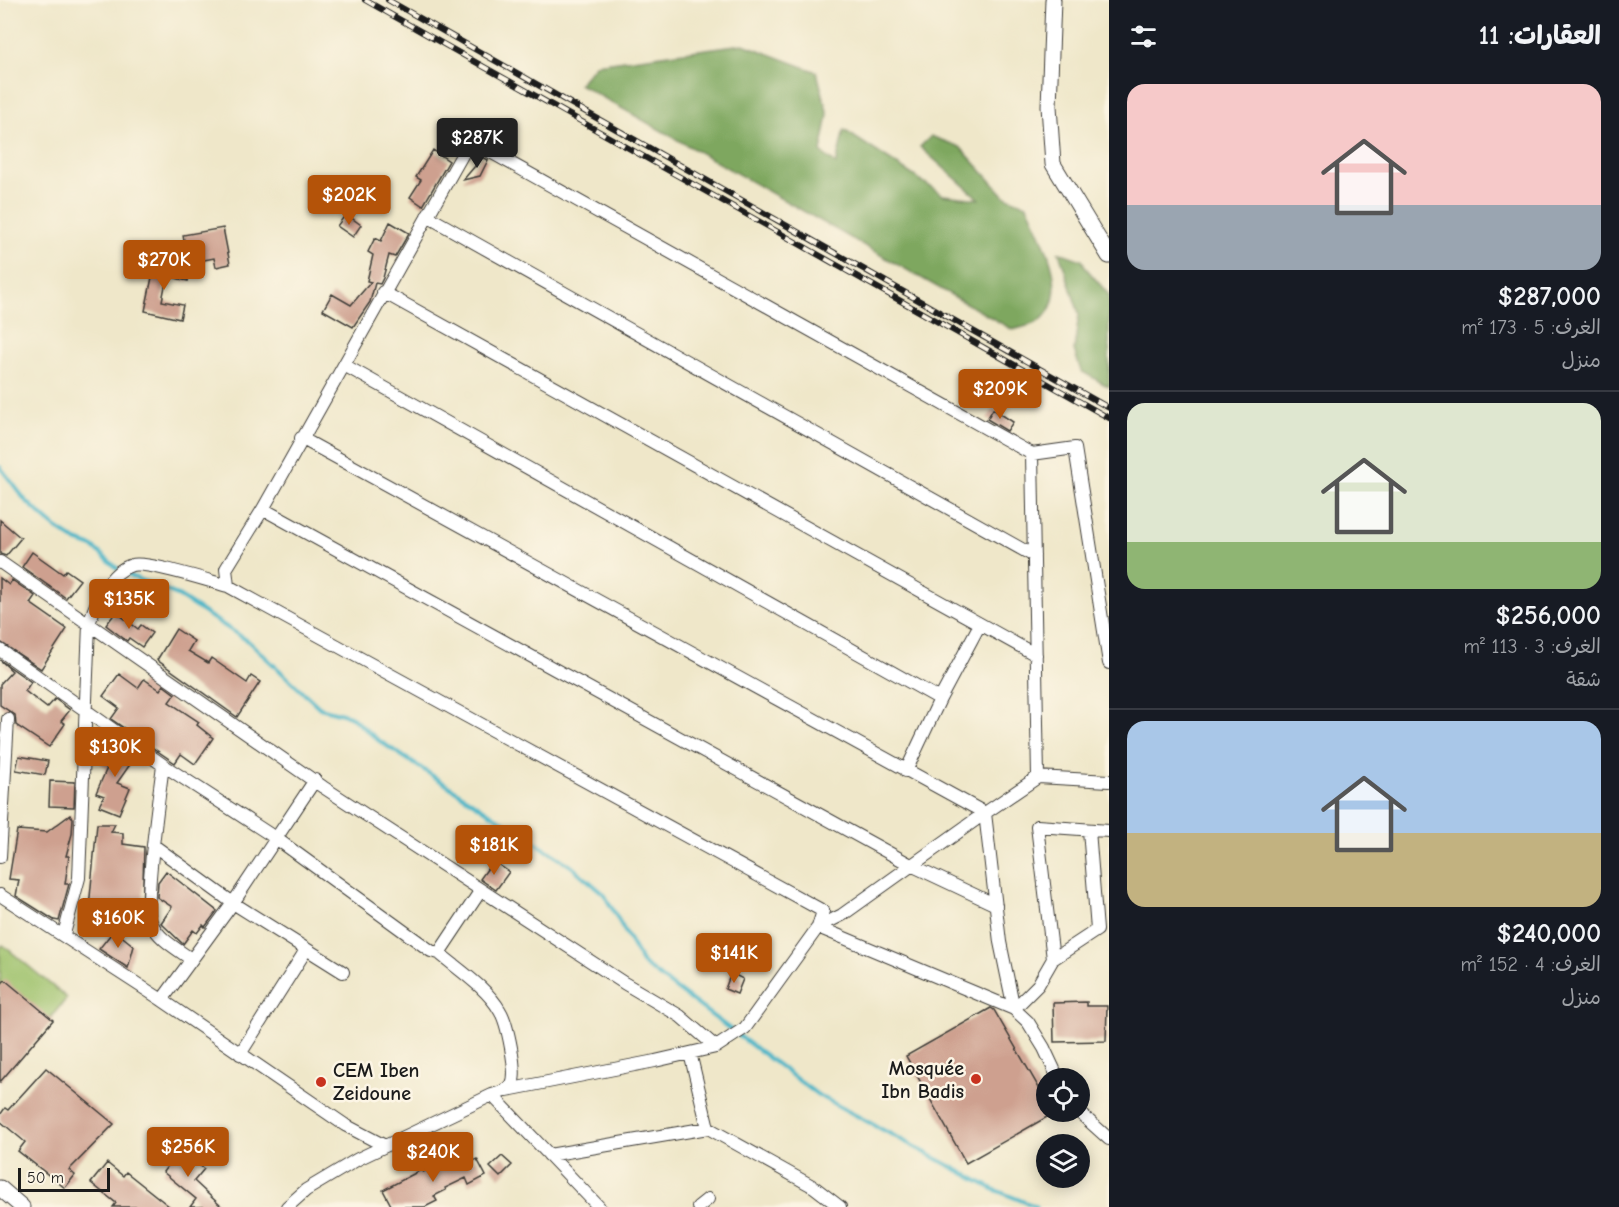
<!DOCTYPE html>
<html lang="ar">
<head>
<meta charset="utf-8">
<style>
	body { margin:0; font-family:"Comic Neue","Playpen Sans Arabic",sans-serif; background:#242831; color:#f1f3f6; direction:rtl; height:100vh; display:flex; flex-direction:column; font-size:22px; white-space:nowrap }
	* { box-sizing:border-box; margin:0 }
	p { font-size:20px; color:#9ea1a6 }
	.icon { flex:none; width:33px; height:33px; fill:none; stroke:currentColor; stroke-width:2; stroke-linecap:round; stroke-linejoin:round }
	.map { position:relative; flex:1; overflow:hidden; direction:ltr }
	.side { display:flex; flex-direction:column; background:#171b24; width:510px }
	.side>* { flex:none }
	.fabs { position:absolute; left:1036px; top:1068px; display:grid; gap:12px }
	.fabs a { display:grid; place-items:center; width:54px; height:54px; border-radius:50%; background:#171b24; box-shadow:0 3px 15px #0003; font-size:30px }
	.scale { position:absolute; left:18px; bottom:15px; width:92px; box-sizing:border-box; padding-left:6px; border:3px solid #1c1c1c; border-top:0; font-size:16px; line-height:21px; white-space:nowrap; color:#1c1c1c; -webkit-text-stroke:4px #fcf5e5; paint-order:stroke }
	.price { position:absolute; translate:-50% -51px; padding:0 14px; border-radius:6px; background:#b45309; color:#fff; font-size:20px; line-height:39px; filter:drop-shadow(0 2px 3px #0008) }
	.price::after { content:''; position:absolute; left:50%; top:36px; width:18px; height:14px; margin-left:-9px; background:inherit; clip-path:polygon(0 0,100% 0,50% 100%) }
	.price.active { background:#222; color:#fff }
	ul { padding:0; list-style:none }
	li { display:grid; align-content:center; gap:12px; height:318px; padding:0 18px }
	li+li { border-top:2px solid #363941 }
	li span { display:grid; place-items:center; height:186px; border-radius:18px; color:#555 }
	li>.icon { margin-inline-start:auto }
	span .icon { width:108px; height:108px; fill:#fffc; stroke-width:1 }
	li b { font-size:26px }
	h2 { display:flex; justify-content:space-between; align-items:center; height:72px; padding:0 18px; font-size:26px }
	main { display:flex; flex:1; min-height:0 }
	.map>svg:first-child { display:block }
	.green { fill:#9dc16a; stroke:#5c6e43; stroke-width:1.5 }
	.forest { fill:#7ea75e; stroke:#4d623d; stroke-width:1.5 }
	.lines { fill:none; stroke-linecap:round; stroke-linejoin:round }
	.stream { stroke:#4bb6c8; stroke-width:4 }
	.building { fill:#cea08f }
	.minor-casing { stroke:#3c3a36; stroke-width:14 }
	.tertiary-casing { stroke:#3c3a36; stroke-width:17 }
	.minor { stroke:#fff; stroke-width:12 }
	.tertiary { stroke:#fff; stroke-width:15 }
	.rail-casing { stroke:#1c1c1c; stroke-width:6 }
	.rail { stroke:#fcf5e5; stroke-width:4; stroke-dasharray:11; stroke-linecap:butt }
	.poi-dot { fill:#c8321e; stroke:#fcf5e5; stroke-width:2 }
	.labels { text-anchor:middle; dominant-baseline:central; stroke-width:5; stroke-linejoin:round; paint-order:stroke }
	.poi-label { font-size:20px; font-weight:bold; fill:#1c1c1c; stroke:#fcf5e5; text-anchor:end }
</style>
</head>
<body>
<main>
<section class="side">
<h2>العقارات: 11<svg class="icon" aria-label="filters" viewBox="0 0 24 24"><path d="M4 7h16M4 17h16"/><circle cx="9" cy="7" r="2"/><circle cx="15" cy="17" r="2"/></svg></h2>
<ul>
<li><span style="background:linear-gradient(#f6c9c9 65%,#9aa5b1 0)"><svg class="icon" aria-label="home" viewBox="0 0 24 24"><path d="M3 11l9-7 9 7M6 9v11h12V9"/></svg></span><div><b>$287,000</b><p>الغرف: 5 · 173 m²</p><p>منزل</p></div></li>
<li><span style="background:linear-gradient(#dfe7d0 75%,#8fb573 0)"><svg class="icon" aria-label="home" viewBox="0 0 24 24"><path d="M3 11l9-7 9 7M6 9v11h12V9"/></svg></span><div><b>$256,000</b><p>الغرف: 3 · 113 m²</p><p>شقة</p></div></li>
<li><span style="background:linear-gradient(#a9c7e8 60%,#c2b280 0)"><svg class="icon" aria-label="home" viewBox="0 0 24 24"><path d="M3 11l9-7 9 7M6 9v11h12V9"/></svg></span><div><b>$240,000</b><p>الغرف: 4 · 152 m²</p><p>منزل</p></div></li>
</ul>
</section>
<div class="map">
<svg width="1109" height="1207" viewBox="0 0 1109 1207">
	<rect width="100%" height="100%" fill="#fcf5e5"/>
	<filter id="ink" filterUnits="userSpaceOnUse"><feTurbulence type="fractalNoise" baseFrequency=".0167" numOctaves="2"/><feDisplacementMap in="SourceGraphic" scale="12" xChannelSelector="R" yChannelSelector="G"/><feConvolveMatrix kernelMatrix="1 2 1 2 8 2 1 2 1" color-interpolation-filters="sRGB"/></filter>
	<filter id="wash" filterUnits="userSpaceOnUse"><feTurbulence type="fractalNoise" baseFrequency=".008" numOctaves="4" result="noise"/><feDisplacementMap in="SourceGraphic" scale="24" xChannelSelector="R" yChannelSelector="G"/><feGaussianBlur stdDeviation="1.35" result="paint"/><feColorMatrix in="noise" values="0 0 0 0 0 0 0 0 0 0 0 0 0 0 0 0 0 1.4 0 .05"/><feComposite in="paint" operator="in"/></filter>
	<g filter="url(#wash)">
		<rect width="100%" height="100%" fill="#efe7c9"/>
		<path class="green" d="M3 945 67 998 0 1078V948Z"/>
		<path class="forest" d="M743 44 817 72 828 115 821 152 836 164 844 130 943 195 979 199 920 147 931 136 960 147 1005 196 1027 205C1040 235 1072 289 1043 318 1037 325 1022 327 1013 330L579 84 596 64Z
			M1059 252 1082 260 1086 268 1109 295V387L1081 371 1074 350 1079 314Z"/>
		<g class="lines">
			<path class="stream" d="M0 467 26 501 56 528 76 541 93 547 118 569
				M124 573 175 594 248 641 320 708 350 716 378 740 571 866 604 894 643 964 818 1095 993 1189 1037 1207"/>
		</g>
		<g id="blocks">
			<path class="building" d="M480 123 502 135 496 146 482 138H472Z
				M433 150 449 161 423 206 410 197 421 180 416 177Z
				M476 155 488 160 480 176 463 180 482 158Z
				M346 214 361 225 353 237 337 226Z
				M390 222 409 233 395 257 389 255 383 278 380 284 375 283 370 302 353 327 323 310 332 294 351 305 371 282 367 281 373 255 368 252 375 238 381 241Z
				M223 228 230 264 216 267 214 258 188 263 183 235Z
				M155 263 190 271 188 281 167 276 162 301 183 305 180 319 145 311Z
				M993 409 1013 422 1007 431 987 419Z
				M0 520 21 538 6 556 0 554Z
				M32 552 63 574 66 570 80 580 66 598 22 567Z
				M0 578 9 585 12 580 35 596 30 603 67 629 41 669 0 642Z
				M116 612 138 629 141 625 152 633 142 647 129 638 127 641 106 625Z
				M176 629 194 641 188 651 208 663 211 658 247 683 251 676 260 682 237 717 157 660Z
				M0 660 31 682 25 691 47 708 55 699 70 710 61 721 65 724 49 747 16 725 15 715 0 705V684L12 671Z
				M119 674 138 688 144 679 160 690 163 685 175 694 169 702 199 722 197 725 213 738 195 764 181 754 175 763 111 719 119 708 103 696Z
				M115 741 136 756 117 783 130 788 119 814 99 806 104 796 96 793 107 768 100 763Z
				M19 756 48 761 45 775 16 770Z
				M50 781 75 782 74 807 49 806Z
				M70 815 73 818 72 834 66 856H69L65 884H69L59 921 54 920 16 896 19 880 9 879 17 830 47 832Z
				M97 824H115L111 832 123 833V844L144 847 142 917 112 909V920L88 918Z
				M493 861 509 872 496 890 480 879Z
				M166 871 217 911 205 927 203 925 197 933 193 930 183 944 161 923 172 907 157 897 158 882Z
				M114 930 134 946 128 968 99 949Z
				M731 973 743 979 737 994 725 989Z
				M5 980 53 1020 0 1082V985Z
				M1087 1002V1006H1107L1106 1041 1054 1042 1053 1003Z
				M991 1008 994 1010 1047 1102V1117L966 1163 906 1056Z
				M46 1068 114 1124 69 1170 75 1175 65 1188 18 1151 25 1142 0 1121V1115L5 1108 8 1110Z
				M177 1146 204 1169 194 1181 222 1207H190L196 1199 163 1172 170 1163 166 1160Z
				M469 1153 473 1161 477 1159 486 1176 469 1185 466 1178 445 1188 446 1190 434 1196 437 1201 425 1207H392L383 1190 421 1170 423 1172 443 1161 445 1165Z
				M502 1156 512 1165 500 1177 490 1167Z
				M107 1163 123 1176 126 1172 170 1207H113L116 1203 91 1183Z"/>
		</g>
	</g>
	<g filter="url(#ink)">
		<use href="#blocks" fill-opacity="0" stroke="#3c3a36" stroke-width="1.5"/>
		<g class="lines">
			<g class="minor-casing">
				<path id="minor" d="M427 216 1034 556
					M383 292 1036 655
					M344 365 940 699 906 771
					M301 438 985 813 842 915 818 927 1014 1009 1038 985 1053 959 1037 826 1109 831
					M1032 454 1038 777 1109 781
					M263 509 911 865 996 905
					M0 562 323 787 624 983 680 1016 716 1047
					M0 650 163 765 277 839 431 951 439 953C459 970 487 988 500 1011 507 1022 518 1072 512 1084 508 1091 499 1093 492 1095
					M940 699 980 624
					M163 765C160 789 143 906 151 922 158 939 177 949 191 959
					M1038 777 985 813 1000 942 1014 1009 1028 1022 1044 1048 1058 1078
					M153 845 233 903 343 972
					M0 857 8 719
					M0 895 162 1000 345 1125 385 1146
					M64 934 79 878 89 624C95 604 109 571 132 565 148 561 209 581 228 586
					M439 953 481 890
					M1053 959 1097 930 1089 830
					M162 1000 233 903 315 780
					M690 1053 708 1128
					M240 1054 306 950
					M507 1090 655 1061 716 1047 745 1028 818 927 823 911 228 586 226 569 263 509 466 148 478 145 1032 454 1075 448 1109 663
					M1079 1112 1109 1139
					M549 1155 708 1128 814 1187 840 1207
					M287 1207 306 1190 358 1159 492 1095 599 1207
					M698 1207 708 1199"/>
			</g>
			<g class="tertiary-casing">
				<path id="tertiary" d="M1053 0 1049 106 1053 164 1109 256
					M0 1188 22 1207"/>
			</g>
			<use href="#minor" class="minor"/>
			<use href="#tertiary" class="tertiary"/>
			<g class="rail-casing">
				<path id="rail" d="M365 0 1109 418
					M388 0 1109 408"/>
			</g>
			<use href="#rail" class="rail"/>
		</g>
	</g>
	<g class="poi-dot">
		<circle cx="976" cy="1079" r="6"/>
		<circle cx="321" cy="1082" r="6"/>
	</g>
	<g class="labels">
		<g class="poi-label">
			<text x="964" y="1068">Mosquée<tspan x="964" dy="23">Ibn Badis</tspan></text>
			<text x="333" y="1070" text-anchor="start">CEM Iben<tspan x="333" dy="23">Zeidoune</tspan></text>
		</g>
	</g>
</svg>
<div class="fabs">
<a><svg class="icon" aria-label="locate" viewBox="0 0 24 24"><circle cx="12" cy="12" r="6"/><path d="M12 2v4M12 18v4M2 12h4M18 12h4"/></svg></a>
<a><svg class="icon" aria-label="layers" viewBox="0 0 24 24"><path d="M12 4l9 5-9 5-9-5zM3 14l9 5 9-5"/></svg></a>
</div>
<div class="scale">50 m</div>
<b class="price active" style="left:477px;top:169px">$287K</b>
<b class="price" style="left:349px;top:226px">$202K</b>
<b class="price" style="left:164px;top:291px">$270K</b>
<b class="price" style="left:1000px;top:420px">$209K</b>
<b class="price" style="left:129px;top:630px">$135K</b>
<b class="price" style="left:115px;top:778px">$130K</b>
<b class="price" style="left:494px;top:876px">$181K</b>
<b class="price" style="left:118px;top:949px">$160K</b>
<b class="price" style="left:734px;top:984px">$141K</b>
<b class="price" style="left:188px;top:1178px">$256K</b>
<b class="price" style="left:433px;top:1183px">$240K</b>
</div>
</main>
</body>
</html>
